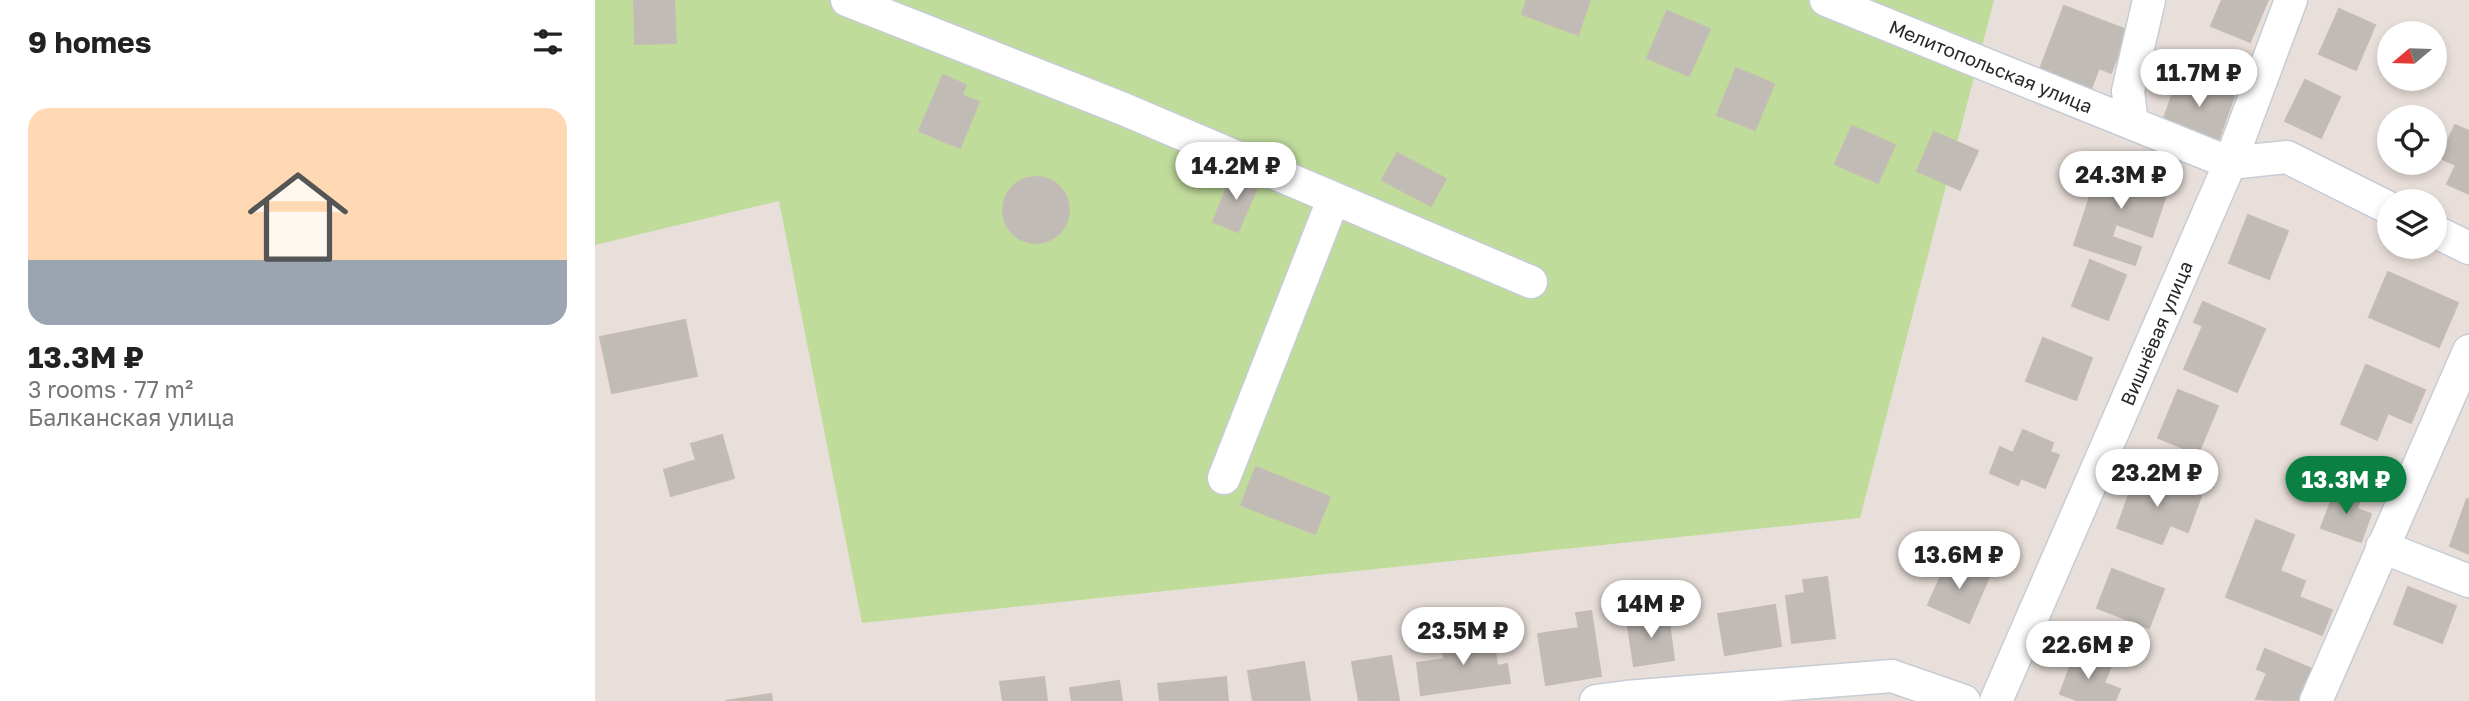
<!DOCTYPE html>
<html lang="en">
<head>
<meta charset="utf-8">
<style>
	body { margin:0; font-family:"Golos Text",sans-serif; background:#f6f6f6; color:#222; height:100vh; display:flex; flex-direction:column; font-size:26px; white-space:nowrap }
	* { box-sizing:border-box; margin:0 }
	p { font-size:23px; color:#767676 }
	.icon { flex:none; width:38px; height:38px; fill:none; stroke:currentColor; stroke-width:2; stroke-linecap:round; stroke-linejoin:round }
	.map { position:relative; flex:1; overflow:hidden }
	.details { display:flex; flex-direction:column; background:#fff; width:595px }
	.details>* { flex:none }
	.needle { width:46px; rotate:251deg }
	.fabs { position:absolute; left:1782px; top:21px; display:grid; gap:14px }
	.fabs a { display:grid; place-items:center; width:70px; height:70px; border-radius:50%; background:#fff; box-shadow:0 4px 10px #0003; font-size:35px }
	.price { position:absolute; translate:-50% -60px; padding:0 16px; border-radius:24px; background:#fff; color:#222; font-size:23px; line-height:46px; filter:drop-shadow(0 2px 4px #0008) }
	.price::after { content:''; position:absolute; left:50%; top:42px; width:21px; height:16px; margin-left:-10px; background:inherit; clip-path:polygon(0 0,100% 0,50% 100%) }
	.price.active { background:#0b8043; color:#fff }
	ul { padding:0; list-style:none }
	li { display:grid; align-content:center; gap:14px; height:371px; padding:0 28px }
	li span { display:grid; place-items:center; height:217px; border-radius:21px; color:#555 }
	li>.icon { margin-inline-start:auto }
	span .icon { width:126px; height:126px; fill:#fffc; stroke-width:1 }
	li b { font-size:30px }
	h2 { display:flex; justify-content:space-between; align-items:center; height:84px; padding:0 28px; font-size:30px }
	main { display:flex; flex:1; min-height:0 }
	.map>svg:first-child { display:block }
	.green { fill:#c0dc9b }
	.building { fill:#c1bbb6; stroke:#c4bbb4; stroke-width:2 }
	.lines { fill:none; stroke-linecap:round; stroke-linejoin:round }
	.minor-casing { stroke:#c6ccd5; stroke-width:35 }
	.minor { stroke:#fff; stroke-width:32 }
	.labels { text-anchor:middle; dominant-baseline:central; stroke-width:7; stroke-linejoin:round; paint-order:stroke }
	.street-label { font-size:19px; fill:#282828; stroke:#fff }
</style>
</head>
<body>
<main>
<section class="details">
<h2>9 homes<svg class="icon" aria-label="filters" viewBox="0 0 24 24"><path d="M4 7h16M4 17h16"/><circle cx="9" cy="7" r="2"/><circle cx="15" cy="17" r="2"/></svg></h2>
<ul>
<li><span style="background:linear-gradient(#ffd9b3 70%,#9aa5b1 0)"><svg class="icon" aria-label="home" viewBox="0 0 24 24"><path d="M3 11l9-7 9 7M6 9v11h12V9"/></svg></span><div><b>13.3M ₽</b><p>3 rooms · 77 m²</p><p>Балканская улица</p></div></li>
</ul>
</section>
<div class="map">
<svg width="1874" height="701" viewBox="0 0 1874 701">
	<rect width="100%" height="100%" fill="#e9dfda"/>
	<path class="green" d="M0 0H1399L1265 518 267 623 184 201 0 245Z"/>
	<path class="building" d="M39 0H79L81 43 40 44Z
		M932 0H995L983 35 927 14Z
		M1627 0H1673L1655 42 1616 26Z
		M1469 6 1532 30 1516 73 1504 68 1493 97 1442 77Z
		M1744 9 1780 25 1761 70 1724 54Z
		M1072 11 1115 29 1094 76 1052 58Z
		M1141 68 1179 84 1160 130 1122 115Z
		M348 75 371 85 367 95 384 102 365 148 324 131Z
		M1584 76 1639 96 1623 141 1568 121Z
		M1710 80 1745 97 1726 138 1690 121Z
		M1860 125 1874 131V194L1852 184 1861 165 1845 158Z
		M1257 126 1300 145 1283 183 1240 164Z
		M1339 132 1383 151 1365 190 1322 171Z
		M802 153 851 179 836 206 787 180Z
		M1507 160 1575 183 1557 237 1521 224 1517 237 1546 247 1540 265 1479 245Z
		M638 172 664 183 643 232 618 222Z
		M408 210a33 33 0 1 1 66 0a33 33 0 1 1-66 0Z
		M1653 215 1693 231 1674 279 1634 263Z
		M1495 260 1531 275 1513 320 1477 306Z
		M1793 272 1863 303 1844 347 1774 317Z
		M1608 302 1670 329 1642 392 1589 369 1608 326 1599 322Z
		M90 320 102 376 17 393 5 337Z
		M1448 338 1497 358 1481 400 1431 381Z
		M1771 365 1830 390 1816 423 1793 413 1782 440 1746 424Z
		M1583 390 1623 406 1603 454 1563 438Z
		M1428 430 1458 443 1455 452 1464 455 1450 488 1426 478 1423 485 1395 473 1405 447 1418 453Z
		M127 435 139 478 76 496 69 470 101 460 96 444Z
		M661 467 735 497 720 534 646 505Z
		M1542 472 1606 496 1593 532 1575 525 1567 544 1522 528Z
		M1741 488 1766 497 1762 509 1776 514 1766 542 1726 528Z
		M1872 499 1874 500V554L1855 546Z
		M1661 520 1699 535 1685 571 1710 581 1704 597 1737 610 1727 635 1631 597Z
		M1353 560 1394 577 1374 623 1333 605Z
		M1517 569 1569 589 1554 628 1502 608Z
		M1232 577 1240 638 1197 643 1191 596 1210 593 1208 580Z
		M1813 587 1861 606 1847 643 1799 624Z
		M1180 605 1186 646 1130 655 1123 614Z
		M996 611 1006 676 951 685 943 634 984 628 981 613Z
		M1073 614 1079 660 1039 666 1032 620Z
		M898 634 902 666 912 664 915 683 826 695 822 663 849 659 847 641Z
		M1670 649 1717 669 1703 701 1661 699 1672 673 1662 669Z
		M1480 653 1516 666 1509 683 1525 689 1520 701H1484L1465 694Z
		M796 656 804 700 764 701 757 662Z
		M709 662 715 701H658L653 671Z
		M449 677 452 701H408L405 682Z
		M631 677 633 701H565L563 684Z
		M524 681 527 701H477L475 688Z
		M176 694 177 701H131Z"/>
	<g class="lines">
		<g class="minor-casing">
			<path id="minor" d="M252 0 526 108 936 282
				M1231 0 1635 163 1692 157 1794 208
				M1537 123 1533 91 1554 0
				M1839 231 1874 248
				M629 478 738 200
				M1787 547 1874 581
				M1001 701 1031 697 1297 676 1369 701
				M1401 701 1635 163 1696 0
				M1721 701 1874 351"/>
		</g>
		<use href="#minor" class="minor"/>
	</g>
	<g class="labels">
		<g class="street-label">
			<text transform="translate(1396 66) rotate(22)">Мелитопольская улица</text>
			<text transform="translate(1561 333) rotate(-67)">Вишнёвая улица</text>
		</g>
	</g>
</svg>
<div class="fabs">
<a><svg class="needle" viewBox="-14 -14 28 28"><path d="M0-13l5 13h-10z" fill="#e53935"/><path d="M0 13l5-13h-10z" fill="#767676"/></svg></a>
<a><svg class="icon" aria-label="locate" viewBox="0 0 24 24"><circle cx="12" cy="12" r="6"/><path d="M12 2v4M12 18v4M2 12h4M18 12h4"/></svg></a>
<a><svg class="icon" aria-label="layers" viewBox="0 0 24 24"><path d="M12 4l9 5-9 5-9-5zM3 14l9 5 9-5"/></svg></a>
</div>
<b class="price" style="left:1604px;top:109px">11.7M ₽</b>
<b class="price" style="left:641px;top:202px">14.2M ₽</b>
<b class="price" style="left:1526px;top:211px">24.3M ₽</b>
<b class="price" style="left:1562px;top:509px">23.2M ₽</b>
<b class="price active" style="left:1751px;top:516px">13.3M ₽</b>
<b class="price" style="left:1364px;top:591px">13.6M ₽</b>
<b class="price" style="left:1056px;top:640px">14M ₽</b>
<b class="price" style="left:868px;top:667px">23.5M ₽</b>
<b class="price" style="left:1493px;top:681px">22.6M ₽</b>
</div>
</main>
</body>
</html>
